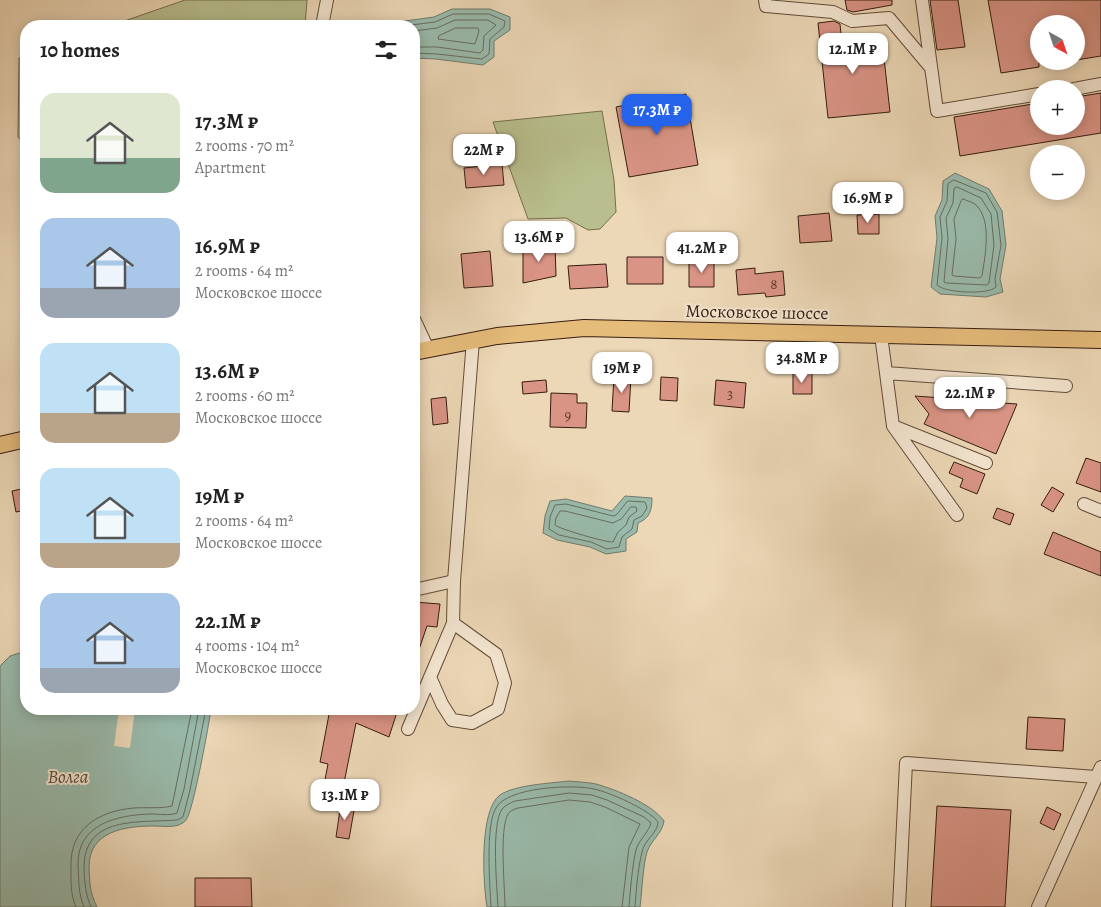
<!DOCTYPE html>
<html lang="en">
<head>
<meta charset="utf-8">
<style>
	body { margin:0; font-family:Alegreya,serif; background:#f6f6f6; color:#222; height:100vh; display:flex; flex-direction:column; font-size:19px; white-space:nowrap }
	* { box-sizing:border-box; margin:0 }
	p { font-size:16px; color:#767676 }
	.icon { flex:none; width:28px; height:28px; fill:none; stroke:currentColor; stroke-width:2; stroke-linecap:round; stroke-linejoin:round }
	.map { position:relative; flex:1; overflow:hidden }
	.panel { position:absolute; left:20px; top:20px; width:400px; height:695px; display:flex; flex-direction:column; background:#fff; border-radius:20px; box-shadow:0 2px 12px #0003 }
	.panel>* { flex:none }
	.needle { width:32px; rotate:140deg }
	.controls { position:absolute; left:1030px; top:15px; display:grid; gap:10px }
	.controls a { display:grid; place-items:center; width:55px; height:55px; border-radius:50%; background:#fff; box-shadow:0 2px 12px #0003; font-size:25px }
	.price { position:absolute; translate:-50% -42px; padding:0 11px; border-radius:10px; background:#fff; color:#222; font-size:16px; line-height:32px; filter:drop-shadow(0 1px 2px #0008) }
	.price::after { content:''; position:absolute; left:50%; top:30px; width:15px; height:11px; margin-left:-8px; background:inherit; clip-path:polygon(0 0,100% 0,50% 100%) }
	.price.current { background:#2563eb; color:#fff }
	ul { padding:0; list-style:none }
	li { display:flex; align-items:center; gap:15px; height:125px; padding:0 20px }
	li span { display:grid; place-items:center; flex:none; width:140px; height:100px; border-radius:15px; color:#555 }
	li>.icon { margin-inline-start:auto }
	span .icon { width:60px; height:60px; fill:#fffc; stroke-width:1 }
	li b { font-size:21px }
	h2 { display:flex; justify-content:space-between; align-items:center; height:60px; padding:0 20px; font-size:21px }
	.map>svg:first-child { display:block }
	.green { fill:#b8be8d; stroke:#776e4e }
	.water { fill:#99baab; stroke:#717b6d }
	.pier { fill:#ecd7b6 }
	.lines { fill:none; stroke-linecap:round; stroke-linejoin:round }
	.shore { stroke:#686c5e; stroke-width:1 }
	.building { fill:#da9486; stroke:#361d10 }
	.minor-casing { stroke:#644c3a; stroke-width:14 }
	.major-casing { stroke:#361d10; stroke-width:18 }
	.minor { stroke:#f3e5d0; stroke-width:12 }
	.major { stroke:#e6bc7b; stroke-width:16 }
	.labels { text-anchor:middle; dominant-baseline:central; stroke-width:4; stroke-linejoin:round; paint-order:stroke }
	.number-label { font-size:15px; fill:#5f3b2e }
	.street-label { font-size:18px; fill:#361d10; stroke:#f3e5d0 }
	.water-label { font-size:19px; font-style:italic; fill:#544c3e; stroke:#f3e5d0 }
</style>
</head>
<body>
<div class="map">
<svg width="1101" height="907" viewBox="0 0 1101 907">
	<rect width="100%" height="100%" fill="#ecd7b6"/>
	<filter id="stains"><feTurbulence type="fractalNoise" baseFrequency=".004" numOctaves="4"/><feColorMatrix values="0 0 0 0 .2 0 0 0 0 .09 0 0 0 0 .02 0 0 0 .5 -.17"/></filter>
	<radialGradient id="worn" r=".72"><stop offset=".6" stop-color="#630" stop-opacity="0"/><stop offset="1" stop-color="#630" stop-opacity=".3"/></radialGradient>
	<path class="green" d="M185 0H307L305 26H110Z
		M26 56V146L18 137 19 58Z
		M602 111 614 180 616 212 600 229 588 230 566 218 528 219 493 122Z"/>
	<path class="water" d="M452 9H490L510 17V30L494 41V57L483 65 436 59 414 58V26H386L405 21 434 17Z
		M955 173 989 189 1002 211 1006 245 1000 279 1003 292 986 297 940 294 931 287 937 238 935 216 942 200 943 181Z
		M625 496 652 498C652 510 650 518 638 523L637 532 626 539V551L606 554 590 547 557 540 543 533 545 516 550 501 566 499 612 511Z
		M26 651V709H211C209 724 193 812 186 820 179 829 163 826 154 826 125 826 89 831 89 867 90 884 89 890 97 907H0V666L10 656Z
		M569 781C578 782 587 782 596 784 617 790 652 804 664 821 662 834 651 840 647 852 643 865 642 892 640 907H487C483 883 479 810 500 795 514 785 552 783 569 781Z"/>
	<path class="pier" d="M119 709H135L130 748 114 746Z"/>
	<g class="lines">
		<path class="shore" d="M403 26 435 22 453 14H489L505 21 504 27 490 39 489 54 482 59 437 54 414 53
			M456 28H478L479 31 475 44 438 39 439 36Z
			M414 31 437 28 455 20H488L496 25 484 36 483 50 480 53 437 47H414
			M954 180 986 193 997 212 1001 245 995 279 996 287C988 295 945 293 937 285L942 238 940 217 947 201 948 184Z
			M957 187 981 198 991 214 994 245 989 283 987 285 946 283 944 282 948 238 946 218 953 203 954 189Z
			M963 199C967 201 974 202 977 206 992 222 985 256 982 276L980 278 954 276 952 275 956 239 954 219 961 201Z
			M628 501 645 502 647 508 642 516 634 520 632 529 622 537 619 547 607 549 591 542 559 535 549 529 550 517 555 505 566 504 613 516 616 515Z
			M631 507H636L637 511 629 517 626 525 618 532 613 542C608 543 559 529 555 525L556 518 560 511H565L613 523 621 519Z
			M76 907C70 894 71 880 71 866 70 828 99 811 134 808 146 807 160 809 172 806L192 709
			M84 907C78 893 79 880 78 865 77 824 117 815 151 814 159 814 169 816 177 813L184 789 199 709
			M91 907C85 893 85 884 84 869 83 815 139 823 177 820L183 817 190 790 206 709
			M491 907C490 885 485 826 496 808 507 787 573 784 594 789 609 792 650 810 658 822 658 833 644 840 642 852 638 868 636 891 635 907
			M498 907C497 886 491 826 502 809 506 805 510 803 515 801L569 793 592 795 607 800 644 817 651 823C649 831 641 838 637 847 633 857 630 894 629 907
			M505 907C505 888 499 830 508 814 510 811 514 809 518 808L569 800 590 802 605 807 640 824 629 847 622 907"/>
	</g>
	<path class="building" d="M845 0H892V5L853 12 847 10Z
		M930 0H958L965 47 937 50Z
		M988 0H1101V56L1076 60V24H1039V67L1001 73Z
		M834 21 840 24 842 44 882 40 890 112 828 118 818 23Z
		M1101 93V133L960 156 954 117 1039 103V126H1076V97Z
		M686 94 698 165 629 177 616 107Z
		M502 164 504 185 466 188 464 168Z
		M829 213 832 241 800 243 798 216Z
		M879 214V234H858L857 215Z
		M555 244 556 276 523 283V250Z
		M490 251 493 286 464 288 461 254Z
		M627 257H663V284H627Z
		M689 261H714V287H689Z
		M606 264 608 287 570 289 568 266Z
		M755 268V274L783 271 785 295 766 297 765 293 738 295 736 270Z
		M793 373H812V394H793Z
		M614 376 631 377 629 412 612 411Z
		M661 377 678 378 677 401 660 400Z
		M546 380 547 392 523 394 522 382Z
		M716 380 746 383 744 408 714 405Z
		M962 390 989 402 1017 404 996 454 924 424 929 414 915 396 957 399Z
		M551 393 577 394V403H587L586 428 550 427Z
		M446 397 448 423 433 425 431 399Z
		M1086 458 1101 463V492L1076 483Z
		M954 462 985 474 977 494 960 487 963 479 949 473Z
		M1052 487 1064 494 1053 512 1041 505Z
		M26 488V510L16 512 12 491Z
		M997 508 1014 514 1010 525 993 518Z
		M1053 532 1101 552V576L1044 554Z
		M414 602 440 604 437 627 427 626 415 661 414 660Z
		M330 709H398L389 737 356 723 342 793 323 790 328 764 320 762Z
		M1028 717 1065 719 1063 751 1026 749Z
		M341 803 355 805 349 839 336 837Z
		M937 806 1011 810 1005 907H931Z
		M1047 807 1061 814 1054 830 1040 823Z
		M195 878H251L252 907H195Z"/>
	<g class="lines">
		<g class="minor-casing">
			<path id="minor" d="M765 0 766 6 833 12 852 21 889 18 931 68
				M922 0 937 111 1039 94
				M322 26 327 0
				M1074 89 1101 84
				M414 319 428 349
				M881 335 893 426 957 515
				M886 373 1066 386
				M893 426 986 463
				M1084 504 1101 511
				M414 590 454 581
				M430 677 442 704 452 720 472 723 498 709 505 683 496 654 453 623
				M408 729 453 623 454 581 473 340
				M899 907 906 763 1096 777
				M1038 907 1101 767"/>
		</g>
		<g class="major-casing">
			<path id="major" d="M414 352 497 336 584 328 1101 340
				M0 445 26 439"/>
		</g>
		<use href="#minor" class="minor"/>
		<use href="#major" class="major"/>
	</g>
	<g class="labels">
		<g class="number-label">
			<text x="774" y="284">8</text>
			<text x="730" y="394">3</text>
			<text x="568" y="415">9</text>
		</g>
		<g class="street-label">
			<text transform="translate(757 312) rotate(1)">Московское шоссе</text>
		</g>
		<g class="water-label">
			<text x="68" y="777">Волга</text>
		</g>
	</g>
	<rect width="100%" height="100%" filter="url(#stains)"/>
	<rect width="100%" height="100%" fill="url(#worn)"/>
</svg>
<div class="controls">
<a><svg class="needle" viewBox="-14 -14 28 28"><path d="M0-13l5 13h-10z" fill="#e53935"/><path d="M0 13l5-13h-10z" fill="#767676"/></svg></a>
<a>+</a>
<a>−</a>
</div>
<b class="price" style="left:853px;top:75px">12.1M ₽</b>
<b class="price current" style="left:657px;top:136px">17.3M ₽</b>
<b class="price" style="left:484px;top:176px">22M ₽</b>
<b class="price" style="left:868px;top:224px">16.9M ₽</b>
<b class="price" style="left:539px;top:263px">13.6M ₽</b>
<b class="price" style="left:702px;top:274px">41.2M ₽</b>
<b class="price" style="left:802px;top:384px">34.8M ₽</b>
<b class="price" style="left:622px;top:394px">19M ₽</b>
<b class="price" style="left:970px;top:419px">22.1M ₽</b>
<b class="price" style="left:345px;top:821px">13.1M ₽</b>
<section class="panel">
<h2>10 homes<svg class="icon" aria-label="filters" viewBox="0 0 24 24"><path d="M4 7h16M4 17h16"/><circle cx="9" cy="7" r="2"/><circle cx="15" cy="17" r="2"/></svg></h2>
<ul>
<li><span style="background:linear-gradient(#dfe7d0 65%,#7fa58c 0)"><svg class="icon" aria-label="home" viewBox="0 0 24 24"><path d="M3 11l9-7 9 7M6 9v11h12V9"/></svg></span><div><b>17.3M ₽</b><p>2 rooms · 70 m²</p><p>Apartment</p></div></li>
<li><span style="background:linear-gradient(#a9c7e8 70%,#9aa5b1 0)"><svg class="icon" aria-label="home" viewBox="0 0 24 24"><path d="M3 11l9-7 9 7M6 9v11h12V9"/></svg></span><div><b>16.9M ₽</b><p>2 rooms · 64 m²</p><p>Московское шоссе</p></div></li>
<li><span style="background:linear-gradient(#bfe0f5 70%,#b9a48a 0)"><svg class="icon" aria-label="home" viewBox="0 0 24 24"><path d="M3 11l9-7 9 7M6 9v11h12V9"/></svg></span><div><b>13.6M ₽</b><p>2 rooms · 60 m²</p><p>Московское шоссе</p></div></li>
<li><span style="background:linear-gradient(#bfe0f5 75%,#b9a48a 0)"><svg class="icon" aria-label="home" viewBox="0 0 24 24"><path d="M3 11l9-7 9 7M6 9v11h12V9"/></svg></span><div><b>19M ₽</b><p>2 rooms · 64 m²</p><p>Московское шоссе</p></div></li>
<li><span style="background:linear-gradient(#a9c7e8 75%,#9aa5b1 0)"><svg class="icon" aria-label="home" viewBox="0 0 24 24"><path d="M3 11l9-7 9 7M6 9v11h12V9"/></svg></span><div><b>22.1M ₽</b><p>4 rooms · 104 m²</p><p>Московское шоссе</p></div></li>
</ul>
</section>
</div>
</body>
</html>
